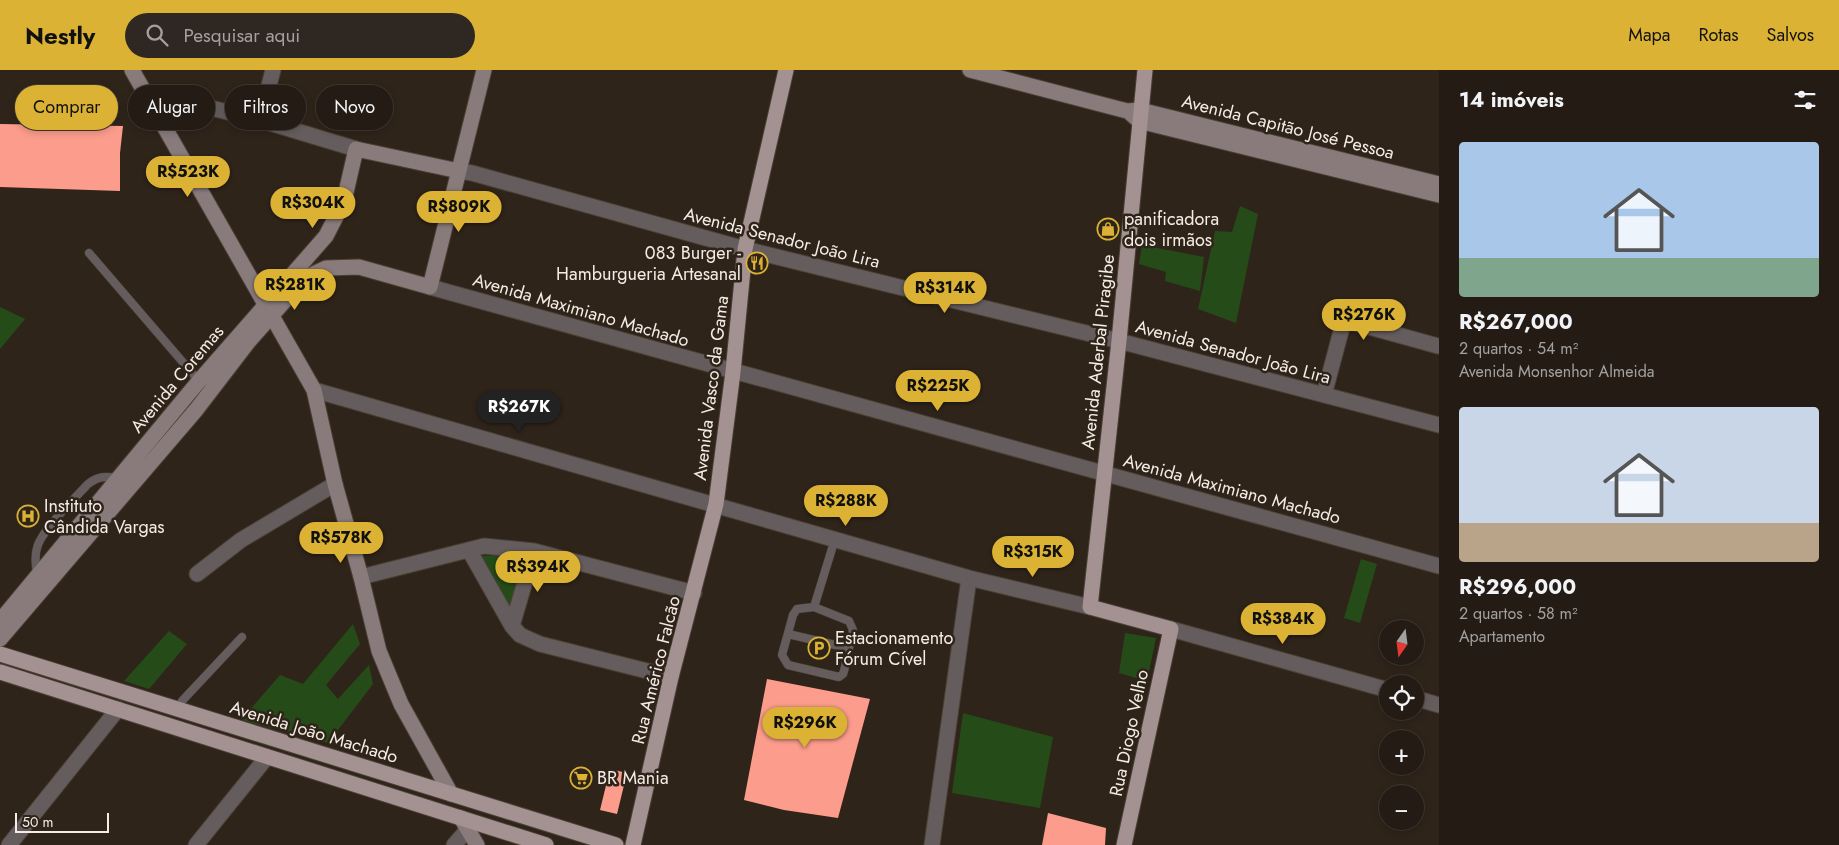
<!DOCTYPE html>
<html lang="pt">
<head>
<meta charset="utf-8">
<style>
	body { margin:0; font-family:Jost,sans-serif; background:#2f2822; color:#f1f3f6; height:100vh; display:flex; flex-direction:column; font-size:19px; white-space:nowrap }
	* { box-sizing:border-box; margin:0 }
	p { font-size:16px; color:#a3a1a0 }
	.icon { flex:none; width:28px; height:28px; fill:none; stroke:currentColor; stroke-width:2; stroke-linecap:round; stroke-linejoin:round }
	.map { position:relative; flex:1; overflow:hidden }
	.drawer { display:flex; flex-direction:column; background:#231b14; width:400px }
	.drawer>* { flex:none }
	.hud { position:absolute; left:15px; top:15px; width:475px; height:45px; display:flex; gap:10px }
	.needle { width:32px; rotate:194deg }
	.buttons { position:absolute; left:1379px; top:550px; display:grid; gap:10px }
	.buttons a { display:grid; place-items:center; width:45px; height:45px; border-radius:50%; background:#231b14; box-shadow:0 2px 8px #0003,0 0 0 1px #403934; font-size:25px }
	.scale { position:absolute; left:15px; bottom:12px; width:94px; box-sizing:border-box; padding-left:5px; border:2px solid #f4ece5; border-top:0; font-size:14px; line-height:18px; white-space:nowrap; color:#f4ece5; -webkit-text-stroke:4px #2f241a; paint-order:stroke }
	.price { position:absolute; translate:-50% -42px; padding:0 11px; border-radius:18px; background:#dbb233; color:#111; font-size:16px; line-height:32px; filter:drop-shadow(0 1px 2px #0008) }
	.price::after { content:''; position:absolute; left:50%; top:30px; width:15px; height:11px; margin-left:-8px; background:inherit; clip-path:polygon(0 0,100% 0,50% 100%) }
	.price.on { background:#222; color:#fff }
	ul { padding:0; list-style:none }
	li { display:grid; align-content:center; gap:10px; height:265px; padding:0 20px }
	li span { display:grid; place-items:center; height:155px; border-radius:5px; color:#555 }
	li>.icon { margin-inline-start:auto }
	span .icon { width:90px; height:90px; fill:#fffc; stroke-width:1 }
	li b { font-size:21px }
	h2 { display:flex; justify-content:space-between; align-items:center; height:60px; padding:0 20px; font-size:21px }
	.pill { padding:0 18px; border-radius:22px; background:#231b14; box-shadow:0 2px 8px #0003,0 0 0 1px #403934; font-size:18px; line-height:45px }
	.pill.on { background:#dbb233; color:#111 }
	header { display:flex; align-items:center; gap:30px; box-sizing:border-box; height:70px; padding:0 25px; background:#dbb233; color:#111 }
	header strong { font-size:24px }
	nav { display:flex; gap:28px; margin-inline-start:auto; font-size:18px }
	.search { width:350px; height:45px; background:#2f2822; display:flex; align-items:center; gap:12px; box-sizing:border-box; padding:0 18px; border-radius:28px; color:#a3a1a0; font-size:19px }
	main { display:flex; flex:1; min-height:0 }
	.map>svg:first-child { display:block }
	.green { fill:#254c18 }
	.building { fill:#fc9c8c }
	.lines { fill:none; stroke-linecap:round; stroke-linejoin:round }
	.lane-casing { stroke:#4b4036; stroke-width:9 }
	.street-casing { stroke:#4b4036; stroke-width:17 }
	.secondary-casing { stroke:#4b4036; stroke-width:17 }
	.primary-casing { stroke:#4b4036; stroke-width:17 }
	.lane { stroke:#655d5d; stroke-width:8 }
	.street { stroke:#655d5d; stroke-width:15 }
	.secondary { stroke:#897b7b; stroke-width:15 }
	.primary { stroke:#a49293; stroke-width:15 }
	.labels { text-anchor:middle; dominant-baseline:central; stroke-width:5; stroke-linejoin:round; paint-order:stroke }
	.street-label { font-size:18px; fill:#f4ece5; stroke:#2f241a }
	.poi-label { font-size:18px; fill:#f4ece5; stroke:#2f241a; text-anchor:start }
</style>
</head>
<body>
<header>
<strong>Nestly</strong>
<div class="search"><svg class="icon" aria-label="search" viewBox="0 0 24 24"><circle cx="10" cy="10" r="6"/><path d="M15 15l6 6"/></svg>Pesquisar aqui</div>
<nav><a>Mapa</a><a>Rotas</a><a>Salvos</a></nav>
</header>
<main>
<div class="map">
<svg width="1439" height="775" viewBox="0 0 1439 775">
	<rect width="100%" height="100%" fill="#2f241a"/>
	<path class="green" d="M1240 136 1258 144 1236 253 1198 239 1215 161 1232 162Z
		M1142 175 1204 187 1200 221 1165 211 1166 202 1139 194Z
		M0 237 25 249 0 279Z
		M529 484 511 543 478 486Z
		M1361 489 1377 494 1360 553 1344 548Z
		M353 554 360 574 326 615 338 629 369 595 373 614 328 673 241 650 280 605 303 614Z
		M169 561 187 574 149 619 124 611Z
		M1125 563 1156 568 1147 611 1119 603Z
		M963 643 1053 667 1040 738 952 723Z"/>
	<path class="building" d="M0 54 123 56 120 83V121L0 117Z
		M767 609 870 629 838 748 784 740 744 730Z
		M610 699 627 703 617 744 600 740Z
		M1048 743 1106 758 1105 775H1042Z"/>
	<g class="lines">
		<g class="lane-casing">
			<path id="lane" d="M89 183 199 311
				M37 505C36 497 34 487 37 478 41 461 75 428 88 414 98 406 106 406 119 408
				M814 537 849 551 853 560 844 601 843 604 839 607 788 595 782 585 793 545 797 539Z
				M814 537 835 469
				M788 564 848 578
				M178 640 182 631 242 567"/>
		</g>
		<g class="street-casing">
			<path id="street" d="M146 22 260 50 356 79
				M260 50 273 0
				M459 101 472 103 745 179 1119 271 1439 355
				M430 217 1439 496
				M314 320 969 508 1090 537
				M1324 325 1344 250 1438 276
				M469 480 512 556 520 565 540 574 671 607
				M197 504 241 470 335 414
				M361 507 484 476 534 481 694 523
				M512 556 534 481
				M1171 559 1388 620
				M1415 628 1439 635
				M9 775 118 639
				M196 775 267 687
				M454 775 468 759
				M932 775 969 508"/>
		</g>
		<g class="secondary-casing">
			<path id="secondary" d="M132 0 314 320 335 414 361 507 379 581 401 634 451 724
				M970 0 1127 41 1140 40 1439 114
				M1130 43 1139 51 1439 125
				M0 551 199 311 326 166 344 131 356 79 459 101
				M0 569 196 340 249 271 305 208 326 198 359 197 430 217 484 0
				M461 748 477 775"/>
		</g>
		<g class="primary-casing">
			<path id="primary" d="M0 584 616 775
				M0 602 546 775
				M633 775 671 607 716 434 733 302 745 179 786 0
				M1124 775 1171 559 1090 537 1119 271 1145 0"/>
		</g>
		<use href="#lane" class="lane"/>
		<use href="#street" class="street"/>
		<use href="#secondary" class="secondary"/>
		<use href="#primary" class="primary"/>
	</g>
	<defs>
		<g id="shop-ring" transform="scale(1.125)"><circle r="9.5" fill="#2f241a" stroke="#dbb233" stroke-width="1.5"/><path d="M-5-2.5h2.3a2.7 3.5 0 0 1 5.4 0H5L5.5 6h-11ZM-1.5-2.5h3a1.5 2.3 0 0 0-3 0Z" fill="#dbb233"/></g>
		<g id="restaurant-ring" transform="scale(1.125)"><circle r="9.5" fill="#2f241a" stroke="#dbb233" stroke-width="1.5"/><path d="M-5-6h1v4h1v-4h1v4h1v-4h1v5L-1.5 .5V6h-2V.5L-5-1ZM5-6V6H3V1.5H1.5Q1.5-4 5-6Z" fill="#dbb233"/></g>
		<g id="hospital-ring" transform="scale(1.125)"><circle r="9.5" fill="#2f241a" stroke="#dbb233" stroke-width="1.5"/><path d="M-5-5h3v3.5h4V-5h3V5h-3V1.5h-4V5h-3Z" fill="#dbb233"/></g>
		<g id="parking-ring" transform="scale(1.125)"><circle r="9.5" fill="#2f241a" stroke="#dbb233" stroke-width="1.5"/><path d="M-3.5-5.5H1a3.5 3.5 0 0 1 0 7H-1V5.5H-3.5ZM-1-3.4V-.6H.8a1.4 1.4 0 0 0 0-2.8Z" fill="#dbb233"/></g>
		<g id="supermarket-ring" transform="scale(1.125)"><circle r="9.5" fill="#2f241a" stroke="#dbb233" stroke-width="1.5"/><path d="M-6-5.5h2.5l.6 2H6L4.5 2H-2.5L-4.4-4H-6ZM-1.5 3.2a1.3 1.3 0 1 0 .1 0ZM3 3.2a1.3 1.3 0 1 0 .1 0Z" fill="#dbb233"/></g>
	</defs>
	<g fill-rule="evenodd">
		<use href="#shop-ring" x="1108" y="159"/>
		<use href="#restaurant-ring" x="757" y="193"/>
		<use href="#hospital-ring" x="28" y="446"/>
		<use href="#parking-ring" x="819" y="578"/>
		<use href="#supermarket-ring" x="581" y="708"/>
	</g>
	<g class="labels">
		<g class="street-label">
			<text transform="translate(1288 57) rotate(14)">Avenida Capitão José Pessoa</text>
			<text transform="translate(782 168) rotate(14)">Avenida Senador João Lira</text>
			<text transform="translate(581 240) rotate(16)">Avenida Maximiano Machado</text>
			<text transform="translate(1098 282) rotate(-84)">Avenida Aderbal Piragibe</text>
			<text transform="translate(1233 282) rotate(15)">Avenida Senador João Lira</text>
			<text transform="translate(177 309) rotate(-50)">Avenida Coremas</text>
			<text transform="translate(711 318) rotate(-83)">Avenida Vasco da Gama</text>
			<text transform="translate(1232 419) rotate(15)">Avenida Maximiano Machado</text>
			<text transform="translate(656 600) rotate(-76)">Rua Américo Falcão</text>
			<text transform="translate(314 662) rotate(17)">Avenida João Machado</text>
			<text transform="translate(1129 663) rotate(-78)">Rua Diogo Velho</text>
		</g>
		<g class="poi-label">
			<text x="1124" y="149">panificadora<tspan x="1124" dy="21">dois irmãos</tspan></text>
			<text x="741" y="183" text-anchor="end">083 Burger -<tspan x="741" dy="21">Hamburgueria Artesanal</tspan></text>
			<text x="44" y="436">Instituto<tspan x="44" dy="21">Cândida Vargas</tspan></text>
			<text x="835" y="568">Estacionamento<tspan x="835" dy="21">Fórum Cível</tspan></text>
			<text x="597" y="708">BR Mania</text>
		</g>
	</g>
</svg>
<div class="buttons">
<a><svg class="needle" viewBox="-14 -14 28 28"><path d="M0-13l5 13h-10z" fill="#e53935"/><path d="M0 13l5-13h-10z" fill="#a3a1a0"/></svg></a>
<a><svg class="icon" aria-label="locate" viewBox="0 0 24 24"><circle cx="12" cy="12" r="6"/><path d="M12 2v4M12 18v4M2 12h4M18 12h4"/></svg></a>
<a>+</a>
<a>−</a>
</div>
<div class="scale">50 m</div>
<b class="price" style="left:188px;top:128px">R$523K</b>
<b class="price" style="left:313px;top:159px">R$304K</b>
<b class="price" style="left:459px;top:163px">R$809K</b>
<b class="price" style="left:295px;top:241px">R$281K</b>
<b class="price" style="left:945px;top:244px">R$314K</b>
<b class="price" style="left:1364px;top:271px">R$276K</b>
<b class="price" style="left:938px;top:342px">R$225K</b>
<b class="price on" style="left:519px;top:363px">R$267K</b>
<b class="price" style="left:846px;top:457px">R$288K</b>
<b class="price" style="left:341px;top:494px">R$578K</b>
<b class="price" style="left:1033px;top:508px">R$315K</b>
<b class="price" style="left:538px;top:523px">R$394K</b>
<b class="price" style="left:1283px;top:575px">R$384K</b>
<b class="price" style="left:805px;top:679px">R$296K</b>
<div class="hud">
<a class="pill on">Comprar</a>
<a class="pill">Alugar</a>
<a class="pill">Filtros</a>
<a class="pill">Novo</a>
</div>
</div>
<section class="drawer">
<h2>14 imóveis<svg class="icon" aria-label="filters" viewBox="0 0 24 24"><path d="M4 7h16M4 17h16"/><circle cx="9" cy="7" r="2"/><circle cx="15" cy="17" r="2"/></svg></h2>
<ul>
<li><span style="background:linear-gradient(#a9c7e8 75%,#7fa58c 0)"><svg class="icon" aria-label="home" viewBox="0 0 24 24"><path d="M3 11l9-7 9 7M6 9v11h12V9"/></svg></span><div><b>R$267,000</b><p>2 quartos · 54 m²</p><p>Avenida Monsenhor Almeida</p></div></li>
<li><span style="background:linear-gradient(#c9d6e8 75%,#b9a48a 0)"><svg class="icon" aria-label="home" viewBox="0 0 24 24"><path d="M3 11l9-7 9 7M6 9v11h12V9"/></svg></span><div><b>R$296,000</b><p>2 quartos · 58 m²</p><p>Apartamento</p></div></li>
</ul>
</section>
</main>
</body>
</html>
